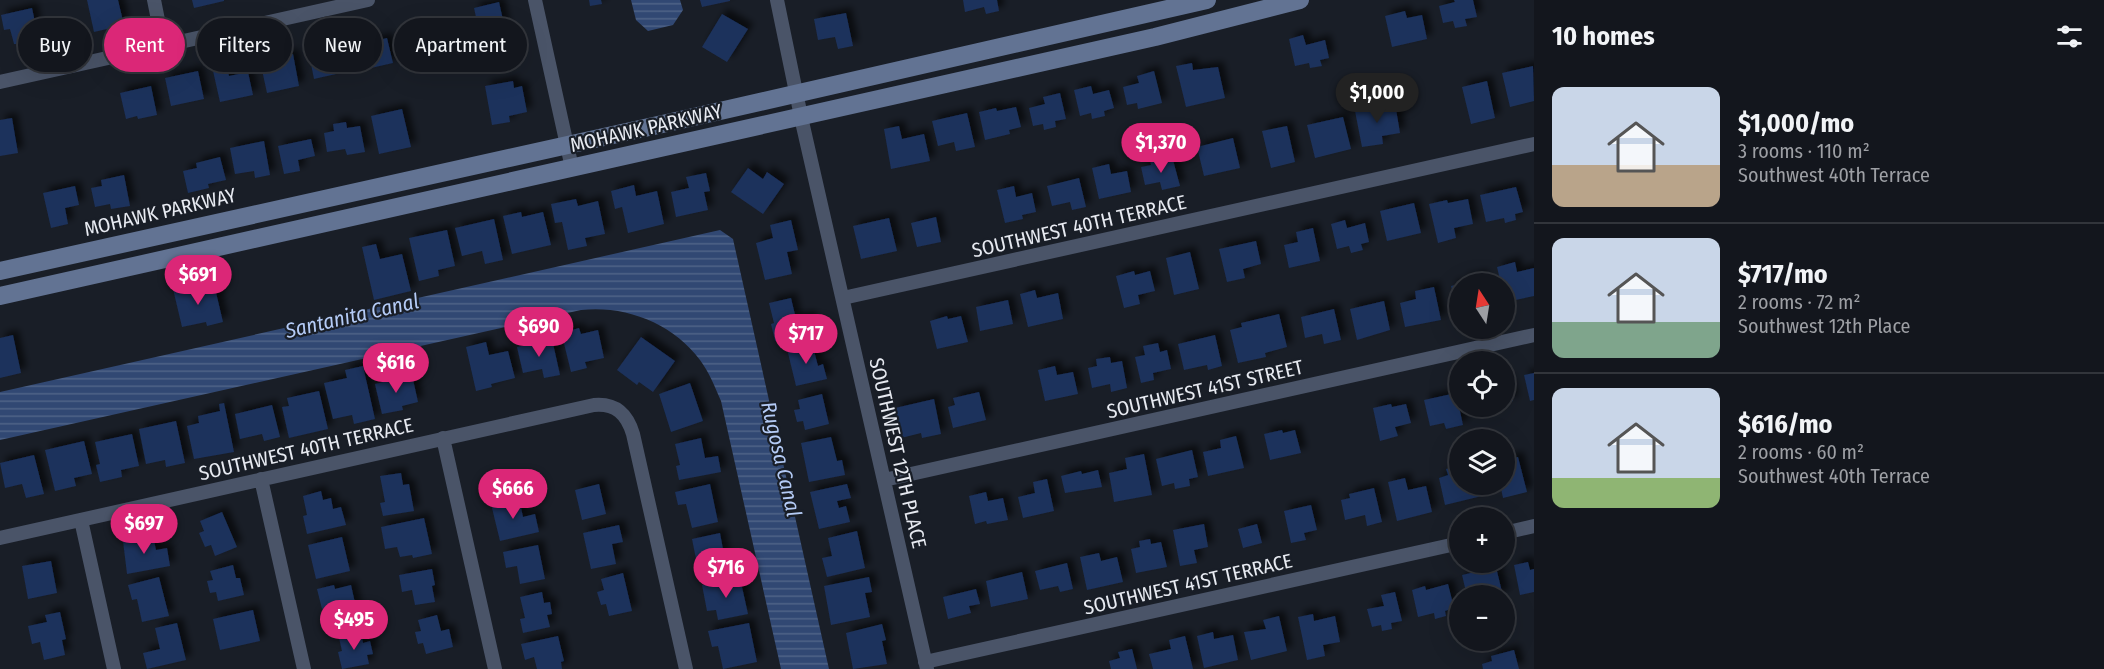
<!DOCTYPE html>
<html lang="en">
<head>
<meta charset="utf-8">
<style>
	body { margin:0; font-family:"Fira Sans Condensed",sans-serif; background:#20232a; color:#f1f3f6; height:100vh; display:flex; flex-direction:column; font-size:22px; white-space:nowrap }
	* { box-sizing:border-box; margin:0 }
	p { font-size:20px; color:#9d9fa4 }
	.icon { flex:none; width:33px; height:33px; fill:none; stroke:currentColor; stroke-width:2; stroke-linecap:round; stroke-linejoin:round }
	.map { position:relative; flex:1; overflow:hidden }
	.panel { display:flex; flex-direction:column; background:#13161d; width:570px }
	.panel>* { flex:none }
	.hud { position:absolute; left:18px; top:18px; width:570px; height:54px; display:flex; gap:12px }
	.needle { width:39px; rotate:348deg }
	.tools { position:absolute; left:1449px; top:273px; display:grid; gap:12px }
	.tools a { display:grid; place-items:center; width:66px; height:66px; border-radius:50%; background:#13161d; box-shadow:0 6px 24px #0002,0 0 0 2px #32353b; font-size:30px }
	.price { position:absolute; translate:-50% -51px; padding:0 14px; border-radius:21px; background:#db2777; color:#fff; font-size:20px; line-height:39px; filter:drop-shadow(0 2px 3px #0008) }
	.price::after { content:''; position:absolute; left:50%; top:36px; width:18px; height:14px; margin-left:-9px; background:inherit; clip-path:polygon(0 0,100% 0,50% 100%) }
	.price.current { background:#222; color:#fff }
	ul { padding:0; list-style:none }
	li { display:flex; align-items:center; gap:18px; height:150px; padding:0 18px }
	li+li { border-top:2px solid #32353b }
	li span { display:grid; place-items:center; flex:none; width:168px; height:120px; border-radius:12px; color:#555 }
	li>.icon { margin-inline-start:auto }
	span .icon { width:72px; height:72px; fill:#fffc; stroke-width:1 }
	li b { font-size:26px }
	h2 { display:flex; justify-content:space-between; align-items:center; height:72px; padding:0 18px; font-size:26px }
	.pill { padding:0 21px; border-radius:27px; background:#13161d; box-shadow:0 6px 24px #0002,0 0 0 2px #32353b; font-size:21px; line-height:54px }
	.pill.current { background:#db2777; color:#fff }
	main { display:flex; flex:1; min-height:0 }
	.map>svg:first-child { display:block }
	.water { fill:url(#water-rules) }
	.building { fill:#1c315b; filter:url(#shadow) }
	.lines { fill:none; stroke-linecap:round; stroke-linejoin:round }
	.street { stroke:#4a5468; stroke-width:14 }
	.secondary { stroke:#627393; stroke-width:18 }
	.labels { text-anchor:middle; dominant-baseline:central; stroke-width:4.5; stroke-linejoin:round; paint-order:stroke }
	.street-label { font-size:20px; fill:#e7eaf1; stroke:#191e27 }
	.water-label { font-size:21px; font-style:italic; fill:#b4cbf6; stroke:#191e27 }
</style>
</head>
<body>
<main>
<div class="map">
<svg width="1534" height="669" viewBox="0 0 1534 669">
	<defs>
		<pattern id="water-rules" width="6" height="5" patternUnits="userSpaceOnUse" patternTransform="scale(1.5)"><rect width="6" height="5" fill="#314873"/><path d="M0 2.5h6" fill="none" stroke="#4f6387"/></pattern>
		<filter id="shadow"><feDropShadow dx="5.5" dy="-5.5" stdDeviation="3" flood-color="#0009"/></filter>
	</defs>
	<rect width="100%" height="100%" fill="#191e27"/>
	<path class="water" d="M631 0H680L683 10 673 25 648 31 636 20Z
		M720 230 733 239 829 669H781L721 401C715 387 709 372 700 360 673 323 625 305 581 310L0 440V392Z"/>
	<path class="building" d="M87 0H118L124 25 94 32Z
		M192 0H224V1L194 8Z
		M589 0H601L602 4 590 6Z
		M700 0H730V1L702 7Z
		M963 0H997L999 11 986 14 984 7 965 12Z
		M1454 0H1473L1477 17 1465 19 1467 26 1455 28 1453 21 1443 23 1439 6 1455 2Z
		M499 2 507 38 482 44 474 8Z
		M32 8 38 36 35 37 37 47 18 51 16 44H14L10 29 4 30 1 15Z
		M1405 11 1407 18 1422 15 1427 39 1392 47 1385 16Z
		M846 13 853 46 838 49 835 37 818 40 814 19Z
		M722 14 748 29 727 62 702 47Z
		M369 34 371 42 387 38 393 63 362 70 354 37Z
		M1303 35 1306 45 1325 40 1329 58 1320 60 1322 66 1310 68 1309 63 1295 66 1289 39Z
		M323 41 326 56 341 53 345 72 314 79 307 44Z
		M293 54 299 86 267 93 262 70 279 67 277 58Z
		M1192 63 1193 70 1218 67 1225 98 1186 107 1176 66Z
		M1533 66 1534 101 1510 107 1502 73Z
		M227 68 229 76 248 72 253 95 220 102 213 71Z
		M198 71 204 99 171 106 165 78Z
		M1154 71 1162 103 1138 109 1137 103 1127 105 1123 87 1139 83 1137 76Z
		M513 81 514 88 522 86 527 112 509 116 510 122 492 125 485 86Z
		M1487 81 1495 118 1471 124 1462 87Z
		M151 86 157 115 138 119 137 116 126 119 120 93Z
		M1091 86 1093 94 1109 90 1114 108 1104 111 1105 116 1092 119 1091 113 1080 116 1074 90Z
		M1060 93 1066 119 1055 121 1056 127 1044 130 1043 124 1033 126 1029 108 1045 104 1043 97Z
		M1395 103 1400 133 1382 136 1383 144 1362 147 1355 111Z
		M1016 107 1021 127 1009 130 1010 134 985 140 979 112 996 108 997 111Z
		M402 109 411 147 379 154 371 116Z
		M967 113 975 147 956 151 954 142 938 146 932 121Z
		M1343 117 1351 149 1315 158 1307 125Z
		M12 118 18 153 0 156V120Z
		M346 122 347 128 360 126 365 152 347 155 345 149 327 152 324 133 334 131 333 124Z
		M899 126 902 139 924 134 930 161 891 169 884 129Z
		M1287 126 1295 162 1271 168 1262 131Z
		M1233 138 1240 168 1204 176 1197 147Z
		M311 139 315 156 298 160 300 171 284 174 278 146Z
		M264 141 270 175 255 178 254 171 235 174 230 148Z
		M1162 156 1164 162 1173 160 1180 186 1162 190 1160 182 1145 185 1141 167 1151 165 1150 159Z
		M220 157 226 180 208 184 209 188 188 193 183 171 197 168 196 163Z
		M1109 164 1111 174 1127 171 1131 192 1099 199 1092 168Z
		M748 168 763 179 767 172 784 184 763 214 731 192Z
		M706 173 710 191 704 192 708 210 676 217 671 192 689 188 686 177Z
		M124 175 130 206 111 209 110 204 95 207 91 188 102 186 101 180Z
		M1079 178 1086 207 1072 210 1070 202 1052 206 1047 186Z
		M634 185 636 196 657 191 664 224 628 233 622 207 615 209 611 191Z
		M75 186 79 205 65 208 68 224 51 228 43 193Z
		M1014 186 1016 197 1032 193 1036 212 1022 215 1023 219 1005 223 997 190Z
		M1516 187 1523 212 1515 214 1516 220 1505 223 1504 218 1486 222 1480 195Z
		M576 199 578 206 598 201 605 234 585 238 587 246 568 250 562 222 555 223 551 204Z
		M1468 199 1473 224 1454 228 1456 238 1438 243 1429 204 1447 200 1448 203Z
		M1414 203 1421 233 1387 241 1380 211Z
		M521 212 522 217 543 212 551 245 512 254 503 216Z
		M936 217 941 242 917 247 911 223Z
		M889 218 897 251 861 259 853 226Z
		M494 219 503 260 485 264 482 251 462 256 455 228Z
		M791 220 798 250 787 252 792 274 765 280 756 243 773 238 770 225Z
		M1345 220 1347 228 1365 223 1369 242 1361 244 1363 250 1351 253 1349 246 1337 249 1331 224Z
		M1313 228 1320 261 1289 268 1284 245 1298 242 1296 232Z
		M447 230 455 266 438 270 439 276 419 281 409 238Z
		M1256 241 1261 264 1243 269 1245 278 1227 282 1219 249Z
		M376 244 380 259 402 254 411 291 374 300 362 247Z
		M1190 252 1199 289 1174 295 1166 258Z
		M1515 262 1517 272 1534 268V296L1506 302 1504 284H1501L1497 267Z
		M1134 271 1135 275 1150 271 1155 291 1138 295 1140 304 1124 308 1116 276Z
		M1482 275 1484 284H1463L1462 280Z
		M214 284 223 322 207 326 206 322 182 327 173 289 189 285 190 290Z
		M1460 284V311L1457 312 1451 286Z
		M1434 287 1441 320 1405 327 1400 303 1416 299 1415 291Z
		M1035 290 1037 298 1058 293 1063 319 1028 327 1020 294Z
		M791 298 796 319 810 316 814 332 775 341 771 324 774 323 769 303Z
		M1008 300 1013 324 980 331 976 307Z
		M1384 301 1390 330 1357 340 1350 309Z
		M1334 309 1341 340 1324 344 1322 334 1305 338 1301 317Z
		M1279 314 1287 347 1265 353 1266 357 1238 363 1230 330 1242 327 1241 323Z
		M947 316 948 319 961 316 968 342 937 349 930 321Z
		M567 325 568 331 579 328 581 334 598 330 604 358 585 362 587 368 571 372 560 327Z
		M13 335 21 373 0 378V338Z
		M1215 335 1222 366 1208 370 1207 365 1184 370 1178 344Z
		M641 337 675 361 653 392 639 382 637 385 617 370Z
		M552 339 560 375 544 378 542 369 523 373 517 347Z
		M486 342 489 355 508 351 515 378 491 384 492 387 476 391 466 347Z
		M812 343 818 366 823 364 827 379 796 386 787 349Z
		M1158 343 1160 352 1167 350 1171 369 1153 373 1154 380 1141 383 1135 357 1145 355 1143 346Z
		M1110 357 1111 363 1122 361 1127 388 1111 392 1110 384 1092 388 1088 368 1097 366 1096 359Z
		M363 366 375 419 354 424 352 415 333 419 324 383 347 378 345 370Z
		M1055 366 1057 375 1073 372 1078 394 1045 401 1038 370Z
		M1534 373V400L1530 401 1524 375Z
		M412 375 418 402 402 406 403 410 382 414 375 384Z
		M1508 380 1513 401 1504 403V381Z
		M690 383 703 421 671 432 659 394Z
		M319 391 328 429 289 438 282 407 289 406 287 398Z
		M979 392 986 420 953 428 948 407 955 405 953 398Z
		M1456 393 1463 425 1446 429 1444 423 1430 426 1424 400Z
		M822 394 829 424 805 430 803 421 797 422 794 410 800 409 798 400Z
		M934 399 941 434 922 438 921 433 901 438 895 408Z
		M224 403 234 452 194 459 187 426 199 423 198 416 220 411 219 404Z
		M1391 404 1392 407 1406 404 1411 423 1395 427 1398 436 1380 441 1373 408Z
		M272 405 280 437 264 441 262 434 240 439 235 414Z
		M1475 406H1502V409L1477 415Z
		M176 421 185 463 166 467 165 460 146 464 139 429Z
		M1282 430 1283 433 1295 430 1301 453 1270 460 1264 434Z
		M132 434 139 466 121 470 122 477 100 482 96 465 100 464 95 442Z
		M1236 436 1244 468 1208 476 1203 452 1221 448 1220 440Z
		M831 437 837 461 842 460 845 475 809 482 801 443Z
		M701 438 705 458 718 456 721 472 679 480 676 466 680 465 675 444Z
		M84 441 92 474 74 478 76 486 55 491 45 450Z
		M1192 450 1198 477 1189 479 1190 486 1175 489 1174 483 1162 486 1156 459Z
		M1144 454 1152 495 1114 502 1109 473 1127 469 1125 458Z
		M34 455 44 494 26 498 22 484 5 488 0 463Z
		M1518 457 1527 492 1503 498 1500 484H1504V460Z
		M1460 466V484H1479L1482 496 1445 505 1439 478 1448 475 1446 469Z
		M1098 470 1102 487 1065 493 1061 476 1081 471 1082 474Z
		M401 473 403 485 409 484 414 511 383 516 380 503 385 502 380 476Z
		M1405 478 1408 490 1426 486 1432 512 1397 521 1388 482Z
		M1047 479 1054 511 1023 518 1018 497 1035 493 1033 482Z
		M599 484 606 514 582 520 575 490Z
		M710 484 718 522 692 528 686 504 678 505 675 492Z
		M847 484 851 498 837 501 839 508 846 506 850 522 819 529 810 492Z
		M1374 488 1382 522 1367 526 1365 515 1345 520 1341 500 1350 498 1349 494Z
		M321 491 323 500 331 498 333 509 341 507 346 525 307 534 303 516 307 515 303 496Z
		M986 492 988 501 1003 498 1008 520 987 524 986 521 975 524 969 496Z
		M519 498 523 517 535 514 539 532 500 541 491 504Z
		M1311 505 1317 530 1304 533 1306 540 1291 543 1284 511Z
		M222 512 237 547 215 556 211 545 205 547 199 533 204 531 200 521Z
		M424 518 432 554 413 558 412 555 400 557 397 547 385 549 381 527Z
		M1204 524 1208 547 1194 550 1197 563 1180 566 1173 530Z
		M1257 524 1262 543 1243 548 1238 529Z
		M619 525 623 542 612 544 616 564 591 569 583 533Z
		M857 531 865 568 827 577 822 558 832 556 828 538Z
		M720 533 725 560 718 562 720 570 699 574 692 539Z
		M153 536 156 550 167 548 170 566 127 574 123 541Z
		M342 537 350 571 316 579 308 545Z
		M1150 539 1151 544 1161 542 1167 567 1136 573 1131 549 1140 547 1139 541Z
		M538 545 545 579 520 584 517 566 506 568 503 552Z
		M1099 553 1101 561 1117 557 1123 582 1087 590 1080 557Z
		M51 561 57 593 28 599 22 566Z
		M1528 562 1530 570 1534 569V592L1520 595 1514 565Z
		M1067 563 1073 589 1060 592 1058 586 1040 590 1035 571Z
		M233 565 236 578H240L244 595 218 601 216 592 210 593 207 581 213 580 210 571Z
		M1496 567 1503 596H1467L1462 575Z
		M432 569 435 585 432 586 435 602 415 605 412 590 402 592 399 575Z
		M1022 572 1028 599 991 607 986 581Z
		M623 573 632 611 609 616 606 604 601 605 597 592 604 590 601 579Z
		M159 577 169 616 142 622 137 599 132 600 128 585Z
		M869 577 872 592 865 593 870 617 831 625 824 586Z
		M740 578 748 614 718 620 716 610 707 611 702 585Z
		M1448 584 1454 608 1445 611 1446 616 1435 619 1434 613 1418 617 1412 590 1425 586 1426 590Z
		M334 585 335 589 351 585 359 621 332 628 327 607 322 609 317 589Z
		M976 589 980 604 969 606 971 613 948 619 943 597Z
		M542 592 544 603 550 602 552 614 547 615 550 627 523 633 520 619 525 618 520 597Z
		M1395 592 1402 621 1391 623 1392 629 1382 631 1381 625 1372 627 1367 609 1384 606 1381 595Z
		M253 610 260 641 220 650 213 619Z
		M60 612 66 639 62 640 65 655 44 660 40 642 32 644 28 626 47 622 45 615Z
		M1313 614 1314 621 1335 616 1340 642 1323 645 1325 656 1307 660 1298 617Z
		M437 615 441 631 449 629 453 647 426 654 423 643 418 644 415 632 421 631 418 620Z
		M1279 616 1287 651 1251 660 1244 632 1266 629 1263 620Z
		M177 623 186 660 147 669 143 653 160 649 155 628Z
		M749 623 757 662 723 669 718 646 712 647 708 631Z
		M882 624 886 640 882 641 887 664 853 669 846 633Z
		M1213 632 1214 639 1233 635 1238 660 1204 668 1197 636Z
		M361 633 363 643 370 641 373 654 367 655 369 664 342 669 338 652 342 651 339 638Z
		M558 636 564 661 561 662 562 669H537L534 657 525 660 521 644Z
		M1185 636 1193 669H1153L1149 654 1171 649 1169 640Z
		M1132 649 1137 669H1111L1109 661 1120 658 1118 652Z
		M1514 650 1519 669H1483L1482 664 1492 661 1491 656Z"/>
	<g class="lines">
		<path class="street" d="M154 0 163 45
			M535 0 572 168
			M777 0 803 126 927 669
			M0 82 368 0
			M843 298 1534 144
			M443 438 495 669
			M261 479 304 669
			M884 480 1534 335
			M81 520 114 669
			M1504 533 1534 526
			M0 538 594 405C616 403 627 414 633 434L686 669
			M925 662 1460 543"/>
		<path class="secondary" d="M0 271 676 121 1207 0
			M0 296 1155 37 1300 0"/>
	</g>
	<g class="labels">
		<g class="street-label">
			<text transform="translate(646 128) rotate(-13)">MOHAWK PARKWAY</text>
			<text transform="translate(160 212) rotate(-13)">MOHAWK PARKWAY</text>
			<text transform="translate(1079 226) rotate(-13)">SOUTHWEST 40TH TERRACE</text>
			<text transform="translate(1205 389) rotate(-13)">SOUTHWEST 41ST STREET</text>
			<text transform="translate(306 449) rotate(-13)">SOUTHWEST 40TH TERRACE</text>
			<text transform="translate(898 453) rotate(77)">SOUTHWEST 12TH PLACE</text>
			<text transform="translate(1188 584) rotate(-13)">SOUTHWEST 41ST TERRACE</text>
		</g>
		<g class="water-label">
			<text transform="translate(352 316) rotate(-13)">Santanita Canal</text>
			<text transform="translate(781 459) rotate(77)">Rugosa Canal</text>
		</g>
	</g>
</svg>
<div class="tools">
<a><svg class="needle" viewBox="-14 -14 28 28"><path d="M0-13l5 13h-10z" fill="#e53935"/><path d="M0 13l5-13h-10z" fill="#9d9fa4"/></svg></a>
<a><svg class="icon" aria-label="locate" viewBox="0 0 24 24"><circle cx="12" cy="12" r="6"/><path d="M12 2v4M12 18v4M2 12h4M18 12h4"/></svg></a>
<a><svg class="icon" aria-label="layers" viewBox="0 0 24 24"><path d="M12 4l9 5-9 5-9-5zM3 14l9 5 9-5"/></svg></a>
<a>+</a>
<a>−</a>
</div>
<b class="price current" style="left:1377px;top:124px">$1,000</b>
<b class="price" style="left:1161px;top:174px">$1,370</b>
<b class="price" style="left:198px;top:306px">$691</b>
<b class="price" style="left:539px;top:358px">$690</b>
<b class="price" style="left:806px;top:365px">$717</b>
<b class="price" style="left:396px;top:394px">$616</b>
<b class="price" style="left:513px;top:520px">$666</b>
<b class="price" style="left:144px;top:555px">$697</b>
<b class="price" style="left:726px;top:599px">$716</b>
<b class="price" style="left:354px;top:651px">$495</b>
<div class="hud">
<a class="pill">Buy</a>
<a class="pill current">Rent</a>
<a class="pill">Filters</a>
<a class="pill">New</a>
<a class="pill">Apartment</a>
</div>
</div>
<section class="panel">
<h2>10 homes<svg class="icon" aria-label="filters" viewBox="0 0 24 24"><path d="M4 7h16M4 17h16"/><circle cx="9" cy="7" r="2"/><circle cx="15" cy="17" r="2"/></svg></h2>
<ul>
<li><span style="background:linear-gradient(#c9d6e8 65%,#b9a48a 0)"><svg class="icon" aria-label="home" viewBox="0 0 24 24"><path d="M3 11l9-7 9 7M6 9v11h12V9"/></svg></span><div><b>$1,000/mo</b><p>3 rooms · 110 m²</p><p>Southwest 40th Terrace</p></div></li>
<li><span style="background:linear-gradient(#c9d6e8 70%,#7fa58c 0)"><svg class="icon" aria-label="home" viewBox="0 0 24 24"><path d="M3 11l9-7 9 7M6 9v11h12V9"/></svg></span><div><b>$717/mo</b><p>2 rooms · 72 m²</p><p>Southwest 12th Place</p></div></li>
<li><span style="background:linear-gradient(#c9d6e8 75%,#8fb573 0)"><svg class="icon" aria-label="home" viewBox="0 0 24 24"><path d="M3 11l9-7 9 7M6 9v11h12V9"/></svg></span><div><b>$616/mo</b><p>2 rooms · 60 m²</p><p>Southwest 40th Terrace</p></div></li>
</ul>
</section>
</main>
</body>
</html>
